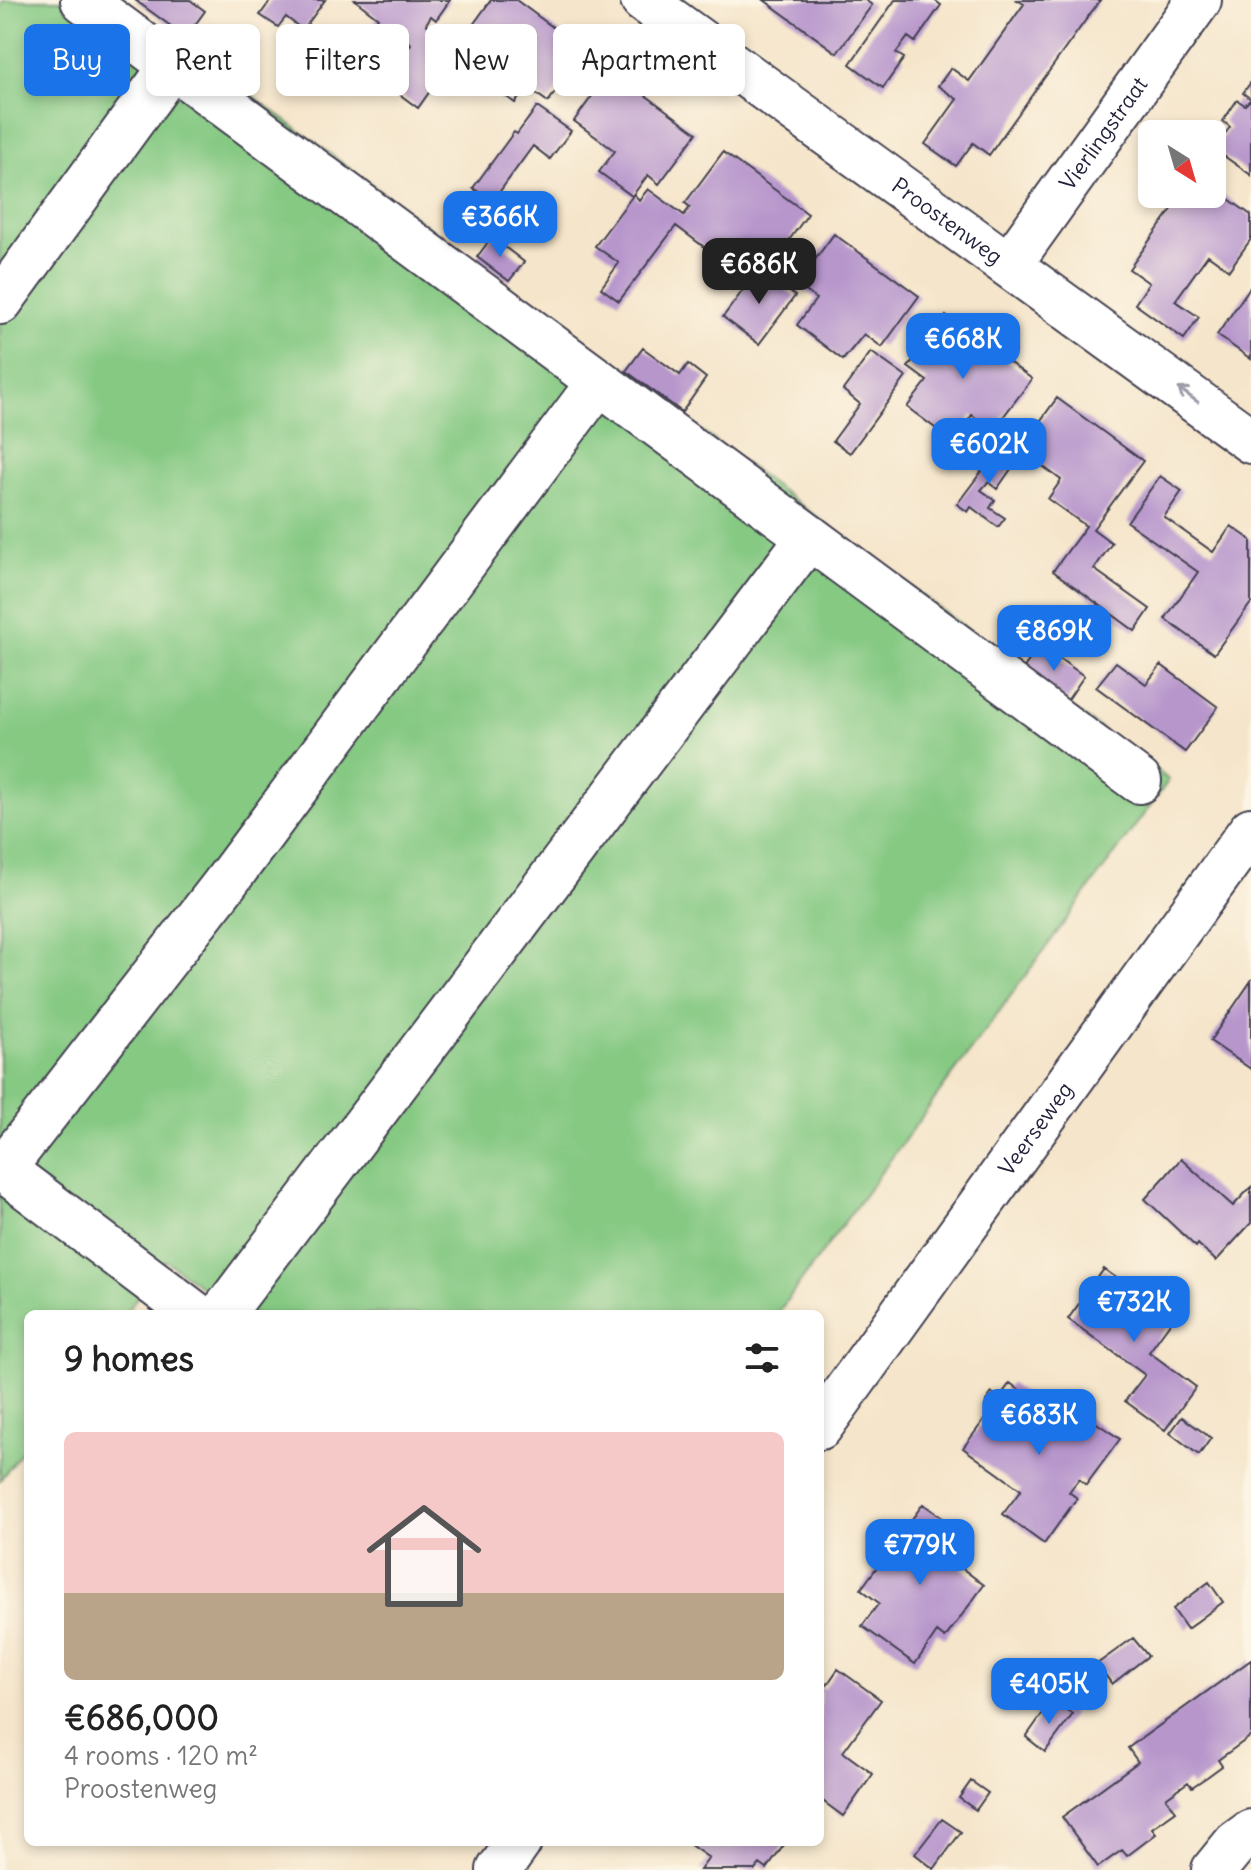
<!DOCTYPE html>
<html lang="en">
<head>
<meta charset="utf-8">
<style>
	body { margin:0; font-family:Delius,sans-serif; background:#f2f2f2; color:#222; height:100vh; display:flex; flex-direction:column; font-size:30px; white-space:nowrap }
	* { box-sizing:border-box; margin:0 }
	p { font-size:26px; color:#767676 }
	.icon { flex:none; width:44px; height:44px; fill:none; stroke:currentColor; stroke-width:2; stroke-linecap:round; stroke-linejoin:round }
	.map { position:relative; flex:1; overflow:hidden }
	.drawer { position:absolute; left:24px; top:1310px; width:800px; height:536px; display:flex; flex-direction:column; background:#fff; border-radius:12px; box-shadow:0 4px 12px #0003 }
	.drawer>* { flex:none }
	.guide { position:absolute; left:24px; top:24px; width:800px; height:72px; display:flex; gap:16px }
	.needle { width:52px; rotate:143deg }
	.buttons { position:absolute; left:1138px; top:120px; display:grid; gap:16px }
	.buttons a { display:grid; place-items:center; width:88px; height:88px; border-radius:12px; background:#fff; box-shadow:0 4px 12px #0003; font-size:40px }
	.price { position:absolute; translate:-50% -68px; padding:0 18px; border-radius:16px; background:#1a73e8; color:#fff; font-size:26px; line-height:52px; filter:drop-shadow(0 2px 4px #0008) }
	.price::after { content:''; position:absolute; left:50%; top:48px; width:24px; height:18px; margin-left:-12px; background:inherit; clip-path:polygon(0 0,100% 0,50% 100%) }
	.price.selected { background:#222; color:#fff }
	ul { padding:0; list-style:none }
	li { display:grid; align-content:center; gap:16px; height:424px; padding:0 40px }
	li span { display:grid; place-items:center; height:248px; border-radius:12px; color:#555 }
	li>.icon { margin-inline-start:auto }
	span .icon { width:144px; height:144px; fill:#fffc; stroke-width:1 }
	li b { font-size:34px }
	h2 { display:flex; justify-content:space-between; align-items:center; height:96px; padding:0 40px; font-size:34px }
	.tag { padding:0 28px; border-radius:12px; background:#fff; box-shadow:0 4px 12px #0003; font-size:28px; line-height:72px }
	.tag.selected { background:#1a73e8; color:#fff }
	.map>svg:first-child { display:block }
	.green { fill:#85c983; stroke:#54765f; stroke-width:2 }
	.building { fill:#b796cc }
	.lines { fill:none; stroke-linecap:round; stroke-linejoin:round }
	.minor-casing { stroke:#423f50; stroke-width:48 }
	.minor { stroke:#fff; stroke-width:44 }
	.oneway { stroke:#9c9ca7 }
	.labels { text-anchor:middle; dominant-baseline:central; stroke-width:6; stroke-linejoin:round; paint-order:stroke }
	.street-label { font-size:22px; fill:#22223b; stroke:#fcf5e5 }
</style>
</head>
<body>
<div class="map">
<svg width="1251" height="1870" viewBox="0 0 1251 1870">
	<rect width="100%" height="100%" fill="#fcf5e5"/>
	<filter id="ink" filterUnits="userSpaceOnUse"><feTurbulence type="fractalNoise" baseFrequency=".0125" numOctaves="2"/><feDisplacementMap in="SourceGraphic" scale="16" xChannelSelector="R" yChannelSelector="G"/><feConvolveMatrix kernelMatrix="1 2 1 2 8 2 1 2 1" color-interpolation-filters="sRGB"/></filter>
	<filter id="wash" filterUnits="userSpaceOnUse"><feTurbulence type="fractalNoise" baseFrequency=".006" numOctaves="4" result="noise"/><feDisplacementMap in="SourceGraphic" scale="32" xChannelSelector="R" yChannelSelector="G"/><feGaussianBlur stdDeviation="1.8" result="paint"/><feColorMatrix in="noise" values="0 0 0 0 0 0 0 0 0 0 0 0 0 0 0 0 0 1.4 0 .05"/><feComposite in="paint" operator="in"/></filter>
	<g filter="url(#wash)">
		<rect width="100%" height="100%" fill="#f5e5ca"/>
		<path class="green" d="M4 0H124L1169 780 777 1314H238L165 1260 125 1314H28V1443L0 1480V6Z"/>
		<g id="blocks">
			<path class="building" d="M135 0H190L205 11 186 37Z
				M271 0H325L303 30 286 17 278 27 260 15Z
				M355 0H450L436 20 431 16 426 24 461 49 466 42 462 40 491 0H516L585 51 548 102 527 87 515 103 492 86 490 89 452 60 418 108 375 76 397 45 405 52 411 44 398 33 394 38 374 23 378 18Z
				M764 0H865L872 5 837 53Z
				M895 0H934L941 5 915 42 908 37 896 53 904 58 883 88 850 64Z
				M1017 0H1100L989 155 973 143 956 166 925 144 957 99 938 86 951 68 969 81 1024 4Z
				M611 70 697 133 659 184 648 175 632 196 599 172 615 151 574 121Z
				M1251 82V175L1214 149 1230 127 1223 121 1237 100 1245 105 1251 99 1243 93Z
				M537 107 571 131 550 159 533 146 492 202 473 188 514 132 517 134Z
				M723 152 808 214 771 265 751 251 736 271 676 226 619 301 601 288 619 263 595 246 634 194 639 200 648 189 684 215 690 207 685 203Z
				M1212 187 1251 215V239L1229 270 1208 255 1175 301 1199 317 1184 339 1135 304 1149 283 1129 269 1183 194H1212Z
				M834 234 919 296 882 347 864 334 843 360 797 325 816 299 797 284Z
				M492 237 524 262 509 281 477 257Z
				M759 269 795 296 759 344 723 317Z
				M1251 286V359L1217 335Z
				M946 316 1032 379 993 430 972 415 954 442 907 407 927 381 908 367Z
				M643 348 680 375 688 364 706 378 682 412 626 371Z
				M871 352 906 377 850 453 833 441 860 404 843 390Z
				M1057 398 1143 461 1093 529 1112 543 1094 569 1150 609 1135 631 1053 571 1086 526 1048 499 1061 480 1020 449Z
				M1000 447 1018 459 997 489 988 482 981 490 995 500 990 508 1005 518 998 527 971 507 968 512 957 504Z
				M1160 476 1182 491 1164 517 1213 552 1231 526 1251 540V603L1214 654 1165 619 1198 572 1127 522Z
				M1040 645 1084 676 1067 701 1023 669Z
				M1116 662 1146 684 1161 665 1218 707 1185 752 1096 687Z
				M1251 981V1069L1210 1041Z
				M1181 1159 1233 1206 1251 1187V1223L1216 1261 1198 1244 1196 1247 1145 1199Z
				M1104 1269 1173 1319 1149 1352 1196 1387 1165 1430 1125 1401 1145 1375 1068 1319Z
				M1010 1383 1068 1426 1079 1411 1120 1439 1086 1485 1079 1479 1069 1492 1077 1498 1044 1544 1003 1514 1021 1490 963 1448 994 1407 986 1401 992 1393 999 1398Z
				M1182 1417 1211 1438 1199 1455 1170 1433Z
				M923 1504 955 1527 947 1538 968 1554 959 1566 984 1585 945 1638 937 1632 915 1664 862 1626 879 1603 861 1589Z
				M1209 1582 1223 1602 1187 1629 1173 1609Z
				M1133 1638 1148 1656 1112 1684 1097 1664Z
				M1251 1660V1736L1218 1760 1222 1766 1207 1777 1192 1787 1188 1782 1166 1798 1176 1811 1152 1828 1156 1834 1127 1856 1122 1850 1098 1867 1062 1817 1138 1762 1128 1748Z
				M838 1669 881 1700 843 1752 873 1774 843 1816 820 1799V1687L824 1689Z
				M1052 1700 1073 1714 1045 1752 1026 1737Z
				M971 1781 988 1793 976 1810 959 1798Z
				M942 1819 961 1832 934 1869 915 1854Z
				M686 1842H786L767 1869 760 1864 755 1870H700L709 1858Z"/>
		</g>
	</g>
	<g filter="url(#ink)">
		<use href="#blocks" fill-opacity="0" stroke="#423f50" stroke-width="2"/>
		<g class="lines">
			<g class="minor-casing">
				<g id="minor">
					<path d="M83 0 1139 781"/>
					<path id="s1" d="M643 0 1251 441"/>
					<path id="s2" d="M1009 265 1199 0"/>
					<path d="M0 302 172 66"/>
					<path d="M0 1167 195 1314"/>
					<path d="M3 1169 223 886 599 382"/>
					<path d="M222 1314 809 537"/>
					<path id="s3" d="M820 1427 1251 830"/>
					<path d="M499 1870 519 1842"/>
					<path d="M1214 1870 1236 1843 1251 1832"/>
				</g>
			</g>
			<use href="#minor" class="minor"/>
		</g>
		<defs><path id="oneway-shaft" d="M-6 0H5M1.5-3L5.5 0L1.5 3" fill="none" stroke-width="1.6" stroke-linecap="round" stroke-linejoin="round" transform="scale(2)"/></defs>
		<use class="oneway" href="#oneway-shaft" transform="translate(1188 395) rotate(-144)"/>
	</g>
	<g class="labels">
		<g class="street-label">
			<text stroke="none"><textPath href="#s2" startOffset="162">Vierlingstraat</textPath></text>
			<text stroke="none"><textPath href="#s1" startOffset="376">Proostenweg</textPath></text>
			<text stroke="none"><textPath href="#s3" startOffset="368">Veerseweg</textPath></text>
		</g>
	</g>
</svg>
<div class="buttons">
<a><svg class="needle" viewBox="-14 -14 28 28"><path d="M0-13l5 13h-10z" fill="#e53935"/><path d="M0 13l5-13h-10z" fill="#767676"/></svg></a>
</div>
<b class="price" style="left:500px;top:259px">€366K</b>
<b class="price selected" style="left:759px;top:306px">€686K</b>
<b class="price" style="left:963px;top:381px">€668K</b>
<b class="price" style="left:989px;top:486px">€602K</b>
<b class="price" style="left:1054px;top:673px">€869K</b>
<b class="price" style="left:1134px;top:1344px">€732K</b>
<b class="price" style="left:1039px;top:1457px">€683K</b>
<b class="price" style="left:920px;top:1587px">€779K</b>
<b class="price" style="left:1049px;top:1726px">€405K</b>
<div class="guide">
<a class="tag selected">Buy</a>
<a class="tag">Rent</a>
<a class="tag">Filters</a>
<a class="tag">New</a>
<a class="tag">Apartment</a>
</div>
<section class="drawer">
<h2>9 homes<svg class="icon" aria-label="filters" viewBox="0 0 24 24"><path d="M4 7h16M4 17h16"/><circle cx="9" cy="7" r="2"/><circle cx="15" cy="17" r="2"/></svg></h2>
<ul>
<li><span style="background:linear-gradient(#f6c9c9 65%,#b9a48a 0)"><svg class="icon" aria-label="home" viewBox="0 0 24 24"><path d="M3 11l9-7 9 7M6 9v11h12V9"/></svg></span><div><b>€686,000</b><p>4 rooms · 120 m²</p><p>Proostenweg</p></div></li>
</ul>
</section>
</div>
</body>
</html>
